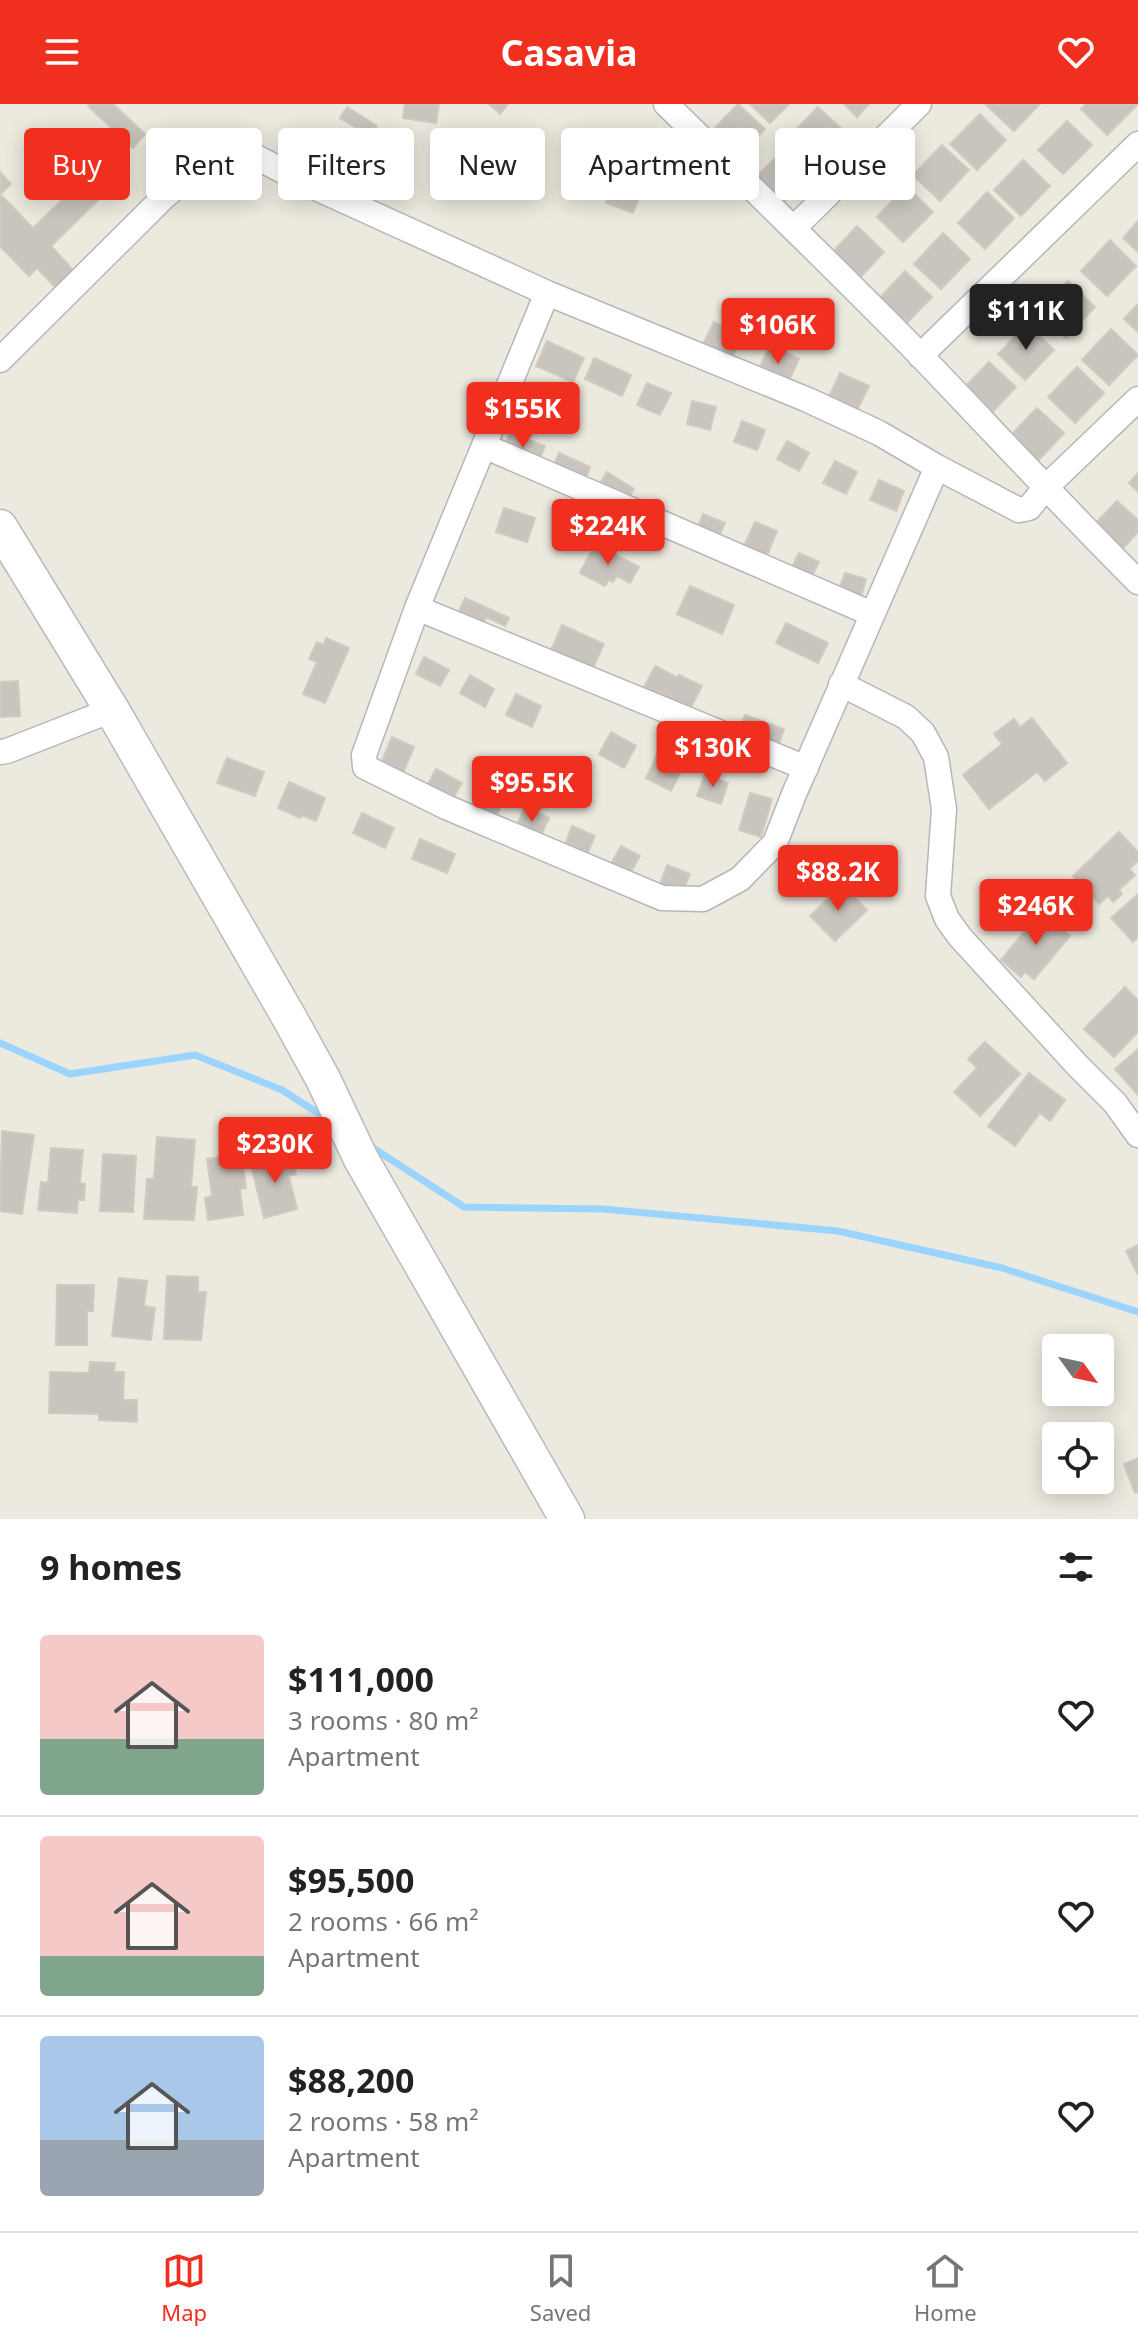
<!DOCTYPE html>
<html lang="en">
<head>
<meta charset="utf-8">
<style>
	body { margin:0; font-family:"Noto Sans",sans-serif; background:#f2f2f2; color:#222; height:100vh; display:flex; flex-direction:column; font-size:30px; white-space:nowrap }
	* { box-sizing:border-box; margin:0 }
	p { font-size:26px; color:#767676 }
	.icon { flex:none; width:44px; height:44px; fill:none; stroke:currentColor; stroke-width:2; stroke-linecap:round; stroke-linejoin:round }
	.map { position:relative; height:1415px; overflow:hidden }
	.side { display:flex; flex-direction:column; background:#fff; flex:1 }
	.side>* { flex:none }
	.top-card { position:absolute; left:24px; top:24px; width:1090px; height:72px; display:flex; gap:16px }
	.needle { width:52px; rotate:123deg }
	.controls { position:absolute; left:1042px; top:1230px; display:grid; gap:16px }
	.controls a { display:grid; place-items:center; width:72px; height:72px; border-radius:8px; background:#fff; box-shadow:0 4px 20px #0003; font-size:40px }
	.price { position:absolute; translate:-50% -68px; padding:0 18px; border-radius:8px; background:#f12f1f; color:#fff; font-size:26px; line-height:52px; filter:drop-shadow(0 2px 4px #0008) }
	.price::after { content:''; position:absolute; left:50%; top:48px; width:24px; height:18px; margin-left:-12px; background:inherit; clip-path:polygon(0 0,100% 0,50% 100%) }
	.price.active { background:#222; color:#fff }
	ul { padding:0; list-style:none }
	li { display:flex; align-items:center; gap:24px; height:200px; padding:0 40px }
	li+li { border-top:2px solid #e0e0e0 }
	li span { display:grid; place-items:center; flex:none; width:224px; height:160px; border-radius:8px; color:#555 }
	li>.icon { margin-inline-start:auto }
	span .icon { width:96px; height:96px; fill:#fffc; stroke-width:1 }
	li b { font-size:34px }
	h2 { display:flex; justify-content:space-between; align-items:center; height:96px; padding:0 40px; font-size:34px }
	.chip { padding:0 28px; border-radius:8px; background:#fff; box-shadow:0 4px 20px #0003; font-size:28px; line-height:72px }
	.chip.active { background:#f12f1f; color:#fff }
	header { display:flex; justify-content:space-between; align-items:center; height:104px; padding:0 40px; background:#f12f1f; color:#fff; font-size:36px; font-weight:700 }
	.menu { display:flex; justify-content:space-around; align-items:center; height:112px; border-top:2px solid #e0e0e0; background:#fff; font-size:22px; color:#767676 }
	.menu a { display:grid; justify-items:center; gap:4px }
	.menu .active { color:#f12f1f }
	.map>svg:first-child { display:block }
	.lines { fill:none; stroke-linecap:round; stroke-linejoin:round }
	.stream { stroke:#9bd4ff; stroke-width:7 }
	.building { fill:#c9c5be; stroke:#d1cabd; stroke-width:2 }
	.street-casing { stroke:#b5b7bd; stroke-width:27 }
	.secondary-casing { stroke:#b7bbc2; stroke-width:37 }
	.street { stroke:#fff; stroke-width:24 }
	.secondary { stroke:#fff; stroke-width:34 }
</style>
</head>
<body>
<header><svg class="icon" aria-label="menu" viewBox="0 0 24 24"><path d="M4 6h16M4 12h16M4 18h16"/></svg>Casavia<svg class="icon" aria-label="heart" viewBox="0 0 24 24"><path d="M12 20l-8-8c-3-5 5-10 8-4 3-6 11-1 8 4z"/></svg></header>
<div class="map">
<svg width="1138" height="1415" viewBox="0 0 1138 1415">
	<rect width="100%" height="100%" fill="#ece9de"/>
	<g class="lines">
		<path class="stream" d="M0 939 70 970 195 951 282 986 329 1016
			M370 1042 464 1103 603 1105 838 1127 1002 1164 1138 1208"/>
	</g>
	<path class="building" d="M89 0H113L145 30 133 44 88 2Z
		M405 0H439L436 19 403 14Z
		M489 0H508L500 10Z
		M738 0 765 25 736 56 709 30Z
		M750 0H789L770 19Z
		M844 0H869L857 13Z
		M988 0H1040L1014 27 986 1Z
		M1086 0H1136L1137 1 1107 31 1081 5Z
		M347 3 377 22 370 32 340 14Z
		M818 3 845 28 816 59 789 33Z
		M980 10 1006 36 977 66 950 40Z
		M1067 17 1092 41 1063 70 1038 46Z
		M942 41 969 66 940 97 913 71Z
		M783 46 809 72 780 102 753 76Z
		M112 48 129 66 51 142 75 168 57 185 37 164 29 172 0 142V68L11 80 0 90 33 124Z
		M623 56 650 67 633 109 606 99Z
		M1023 56 1050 82 1021 112 994 86Z
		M906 82 933 108 903 138 877 113Z
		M987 88 1014 114 985 145 958 119Z
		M1138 117V148L1123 134Z
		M857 122 884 148 855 179 828 153Z
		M943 129 970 155 941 185 914 160Z
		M1110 136 1136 162 1107 192 1081 167Z
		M905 167 932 193 903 223 876 198Z
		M1068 177 1095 203 1066 234 1039 208Z
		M1138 200V228L1124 215Z
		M714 218 742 232 729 260 700 246Z
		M1027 220 1054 246 1025 276 998 250Z
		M1111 225 1138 251 1109 281 1082 256Z
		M547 237 584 254 573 278 536 262Z
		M770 241 799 255 786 283 757 269Z
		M594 254 631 271 622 292 585 275Z
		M989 258 1016 283 987 314 960 288Z
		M1077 263 1104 289 1075 319 1048 293Z
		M840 269 869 282 855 310 827 297Z
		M647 279 671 289 660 311 637 301Z
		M692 297 716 303 710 326 687 320Z
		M1037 304 1064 329 1035 360 1008 334Z
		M742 317 765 326 757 346 734 338Z
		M510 329 545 342 536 364 502 350Z
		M787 337 809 349 799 367 777 355Z
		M559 349 590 363 582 384 550 370Z
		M835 357 857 368 846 390 823 379Z
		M607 368 634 385 621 407 593 391Z
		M1138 369V388L1129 379Z
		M879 376 904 387 896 407 870 396Z
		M1117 397 1138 416V428L1115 453 1088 427Z
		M504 404 535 414 527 438 496 428Z
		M703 410 725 419 717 437 696 428Z
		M755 418 777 427 766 454 743 444Z
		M595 440 639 463 630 479 617 472 613 478 609 476 605 482 580 469Z
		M799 449 819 458 810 476 790 467Z
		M845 469 866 475 860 496 838 489Z
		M690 482 734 501 722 530 677 510Z
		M465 494 509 514 505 522 486 513 481 526 456 514Z
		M786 519 828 539 818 559 776 539Z
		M562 521 604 540 590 571 548 553Z
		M326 534 349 544 325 599 303 590 317 558 309 555 317 538 324 541Z
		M424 553 449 566 440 582 416 570Z
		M655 562 678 574 679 571 702 582 686 613 641 589Z
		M470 571 494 585 485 603 460 589Z
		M18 577 20 612 0 613V578Z
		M516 590 541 602 532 623 506 611Z
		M745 611 784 625 779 640 737 634Z
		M1032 614 1067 659 1045 677 1037 668 989 705 963 671 1002 640 994 630 1014 615 1020 623Z
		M611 628 636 642 624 664 599 650Z
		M392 633 414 643 403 669 381 659Z
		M658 649 684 662 671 687 646 674Z
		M227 654 264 668 255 692 217 679Z
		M436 665 462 679 450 700 425 686Z
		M705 670 728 679 721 700 697 692Z
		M289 678 325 694 316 717 301 711 300 714 278 704Z
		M481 682 505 693 494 718 470 708Z
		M750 689 772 695 761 733 739 726Z
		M525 703 549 714 539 736 515 725Z
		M362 709 394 724 385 744 353 729Z
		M572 722 595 732 587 750 565 741Z
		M1119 728 1138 748V757L1129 765 1135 771 1119 786 1122 790 1113 798 1108 792 1099 800 1073 772Z
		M420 735 455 750 447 769 412 755Z
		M621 742 640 752 626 776 608 765Z
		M667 761 690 770 682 789 660 781Z
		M842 781 867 806 835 837 810 812Z
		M1138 790V833L1133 838 1111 814Z
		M1041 808 1070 832 1034 875 1025 868 1021 873 1001 856Z
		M1125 883 1138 896V928L1114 953 1084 925Z
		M985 938 1020 970 980 1012 954 988 977 964 968 955Z
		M1138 945V991L1115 965Z
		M1029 969 1065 996 1050 1017 1040 1009 1015 1042 988 1022Z
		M2 1027 34 1031 22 1110 0 1107Z
		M157 1033 195 1036 191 1083H197L194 1116 144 1115 147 1075H154Z
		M51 1044 83 1046 80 1079 85 1080 84 1096H78L77 1109 38 1106 41 1078 48 1079Z
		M103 1050 136 1052 133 1108 100 1107Z
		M241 1050 246 1084 240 1085 243 1111 208 1116 205 1094 212 1092 207 1055Z
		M291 1050 296 1070 289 1072 297 1105 264 1114 251 1061Z
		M1138 1141V1171L1126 1147Z
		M167 1172 198 1173V1188H206L201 1236 164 1235Z
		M119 1174 147 1177 144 1202 155 1204 151 1236 112 1232Z
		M57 1181H94L93 1207H87V1241H56Z
		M90 1258 115 1259 114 1268H124L123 1296H137V1318L99 1316V1310L49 1309 50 1268 89 1269Z
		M1138 1354V1388L1135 1389 1124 1360Z"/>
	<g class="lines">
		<g class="street-casing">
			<path id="street" d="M666 0C751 83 837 166 920 251 993 327 1064 404 1138 478
				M794 124 919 0
				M547 189 417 504 364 651 365 663 446 703 662 794 703 795 740 775 775 739 794 690 937 363
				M920 252 1138 40
				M0 256 163 94 207 55 230 46 248 49 314 83 547 189 808 296 879 329 937 363 1019 406 1029 404 1045 384 1138 295
				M484 342 872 510
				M417 504 806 664
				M841 580 906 613 923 629 936 653 944 705 938 792 947 815 960 833 1078 962 1115 999 1138 1031
				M0 648 7 647 112 606"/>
		</g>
		<g class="secondary-casing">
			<path id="secondary" d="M0 423 112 606 290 915 323 975 361 1055 567 1415"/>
		</g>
		<use href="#street" class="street"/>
		<use href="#secondary" class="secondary"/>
	</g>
</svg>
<div class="controls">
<a><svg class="needle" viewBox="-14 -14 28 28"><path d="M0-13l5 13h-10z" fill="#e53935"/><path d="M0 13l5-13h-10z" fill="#767676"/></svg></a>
<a><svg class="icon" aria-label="locate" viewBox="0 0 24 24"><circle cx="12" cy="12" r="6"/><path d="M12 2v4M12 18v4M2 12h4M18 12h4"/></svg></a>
</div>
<b class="price active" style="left:1026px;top:248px">$111K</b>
<b class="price" style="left:778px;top:262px">$106K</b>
<b class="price" style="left:523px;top:346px">$155K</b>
<b class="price" style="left:608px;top:463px">$224K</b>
<b class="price" style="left:713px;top:685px">$130K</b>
<b class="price" style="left:532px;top:720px">$95.5K</b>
<b class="price" style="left:838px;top:809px">$88.2K</b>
<b class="price" style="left:1036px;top:843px">$246K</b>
<b class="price" style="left:275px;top:1081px">$230K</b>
<div class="top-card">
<a class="chip active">Buy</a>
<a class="chip">Rent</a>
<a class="chip">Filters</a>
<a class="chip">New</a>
<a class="chip">Apartment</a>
<a class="chip">House</a>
</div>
</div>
<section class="side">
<h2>9 homes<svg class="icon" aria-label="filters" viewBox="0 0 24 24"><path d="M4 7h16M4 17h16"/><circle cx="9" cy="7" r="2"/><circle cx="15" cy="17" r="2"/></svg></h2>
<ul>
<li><span style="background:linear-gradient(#f6c9c9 65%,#7fa58c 0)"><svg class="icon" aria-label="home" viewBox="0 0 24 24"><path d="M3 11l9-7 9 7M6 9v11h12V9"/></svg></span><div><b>$111,000</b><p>3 rooms · 80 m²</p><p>Apartment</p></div><svg class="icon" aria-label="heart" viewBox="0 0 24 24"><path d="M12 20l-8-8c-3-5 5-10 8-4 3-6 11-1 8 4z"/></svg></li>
<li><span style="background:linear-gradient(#f6c9c9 75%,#7fa58c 0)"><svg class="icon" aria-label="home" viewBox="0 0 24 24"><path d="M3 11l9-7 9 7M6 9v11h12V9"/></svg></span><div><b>$95,500</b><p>2 rooms · 66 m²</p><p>Apartment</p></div><svg class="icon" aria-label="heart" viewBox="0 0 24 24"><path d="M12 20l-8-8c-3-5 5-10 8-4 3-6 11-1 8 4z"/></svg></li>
<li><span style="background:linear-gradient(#a9c7e8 65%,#9aa5b1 0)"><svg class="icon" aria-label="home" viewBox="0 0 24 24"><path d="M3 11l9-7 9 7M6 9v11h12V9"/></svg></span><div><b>$88,200</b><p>2 rooms · 58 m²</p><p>Apartment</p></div><svg class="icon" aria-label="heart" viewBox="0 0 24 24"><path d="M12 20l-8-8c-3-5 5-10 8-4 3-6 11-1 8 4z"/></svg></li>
</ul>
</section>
<nav class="menu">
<a class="active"><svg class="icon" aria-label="map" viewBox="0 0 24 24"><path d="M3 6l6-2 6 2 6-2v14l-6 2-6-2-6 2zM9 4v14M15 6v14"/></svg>Map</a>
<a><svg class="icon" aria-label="saved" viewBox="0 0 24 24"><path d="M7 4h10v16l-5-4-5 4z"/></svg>Saved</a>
<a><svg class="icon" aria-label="home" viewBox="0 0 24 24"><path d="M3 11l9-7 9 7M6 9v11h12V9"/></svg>Home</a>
</nav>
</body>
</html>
